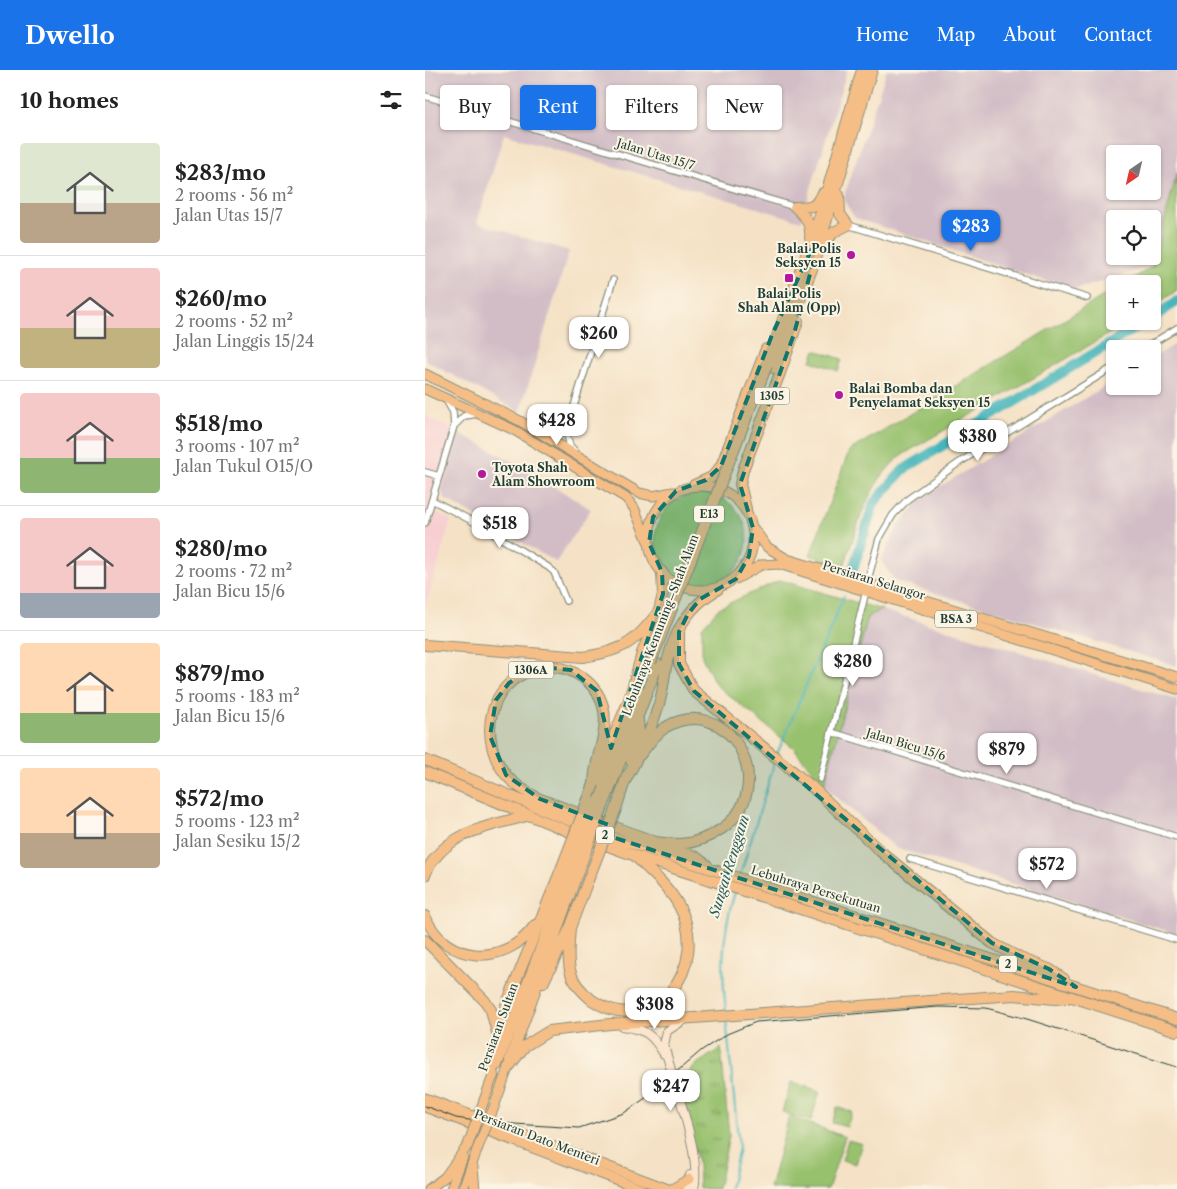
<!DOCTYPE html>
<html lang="en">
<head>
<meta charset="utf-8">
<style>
	body { margin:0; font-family:"Libre Caslon Text",serif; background:#f2f2f2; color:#222; height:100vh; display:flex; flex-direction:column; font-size:19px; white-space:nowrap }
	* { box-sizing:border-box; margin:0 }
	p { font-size:16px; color:#767676 }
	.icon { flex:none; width:28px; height:28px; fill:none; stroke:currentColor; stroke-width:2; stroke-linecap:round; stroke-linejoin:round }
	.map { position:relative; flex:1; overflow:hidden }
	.details { display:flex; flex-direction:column; background:#fff; width:425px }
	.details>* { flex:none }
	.hud { position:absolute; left:15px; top:15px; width:475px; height:45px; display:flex; gap:10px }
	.needle { width:32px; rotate:214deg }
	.fabs { position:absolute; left:681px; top:75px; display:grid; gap:10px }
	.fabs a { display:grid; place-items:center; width:55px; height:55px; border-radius:5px; background:#fff; box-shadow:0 1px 4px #0004; font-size:25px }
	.price { position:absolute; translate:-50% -42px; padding:0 11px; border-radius:10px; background:#fff; color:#222; font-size:16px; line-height:32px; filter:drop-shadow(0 1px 2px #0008) }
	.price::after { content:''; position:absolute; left:50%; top:30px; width:15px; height:11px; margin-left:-8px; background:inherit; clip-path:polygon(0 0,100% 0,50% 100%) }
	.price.selected { background:#1a73e8; color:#fff }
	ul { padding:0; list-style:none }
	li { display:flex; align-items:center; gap:15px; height:125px; padding:0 20px }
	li+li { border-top:1px solid #e0e0e0 }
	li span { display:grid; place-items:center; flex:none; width:140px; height:100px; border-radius:5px; color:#555 }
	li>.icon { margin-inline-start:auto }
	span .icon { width:60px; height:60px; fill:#fffc; stroke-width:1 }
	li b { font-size:21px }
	h2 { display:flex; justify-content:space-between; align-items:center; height:60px; padding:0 20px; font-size:21px }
	.chip { padding:0 18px; border-radius:5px; background:#fff; box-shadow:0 1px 4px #0004; font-size:18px; line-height:45px }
	.chip.selected { background:#1a73e8; color:#fff }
	header { display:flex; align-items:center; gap:30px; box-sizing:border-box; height:70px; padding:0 25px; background:#1a73e8; color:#fff }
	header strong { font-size:24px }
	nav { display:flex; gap:28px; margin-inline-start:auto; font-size:18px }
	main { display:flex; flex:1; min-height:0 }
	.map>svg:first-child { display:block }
	.built { fill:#f7cfd2 }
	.industrial { fill:#d2bdc6; fill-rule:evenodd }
	.grass { fill:#98c16e; stroke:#5c7f51 }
	.park { fill:url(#park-tufts); stroke:#5c7f51 }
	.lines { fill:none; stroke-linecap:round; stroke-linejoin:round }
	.stream { stroke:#46b6bc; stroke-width:2 }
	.river { stroke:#46b6bc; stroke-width:10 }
	.street-casing { stroke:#8a907d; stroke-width:8 }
	.secondary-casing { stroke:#8a907d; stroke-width:10 }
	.primary-casing { stroke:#8a907d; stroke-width:11 }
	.highway-casing { stroke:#8a907d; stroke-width:12 }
	.street { stroke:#fff; stroke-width:5.5 }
	.secondary { stroke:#fbe5cf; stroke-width:8 }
	.primary { stroke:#f6be87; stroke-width:9 }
	.highway { stroke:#f6be87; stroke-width:10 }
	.tram { stroke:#1f3d34; stroke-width:1 }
	.primary-bridge-casing { stroke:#8a907d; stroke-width:11; stroke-linecap:butt }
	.highway-bridge-casing { stroke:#8a907d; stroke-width:12; stroke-linecap:butt }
	.primary-bridge { stroke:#f6be87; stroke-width:9 }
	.highway-bridge { stroke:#f6be87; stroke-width:10 }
	.marked { fill:#0f766e; fill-opacity:0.2; stroke:#0f766e; stroke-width:4; stroke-dasharray:10 6; stroke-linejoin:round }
	.poi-dot { fill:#b5179e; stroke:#fcf5e5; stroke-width:2 }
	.labels { text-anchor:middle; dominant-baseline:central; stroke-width:4; stroke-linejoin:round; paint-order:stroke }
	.shield { fill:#fcf5e5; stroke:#617469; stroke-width:1 }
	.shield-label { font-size:11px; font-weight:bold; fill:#1f3d34 }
	.street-label { font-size:12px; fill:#1f3d34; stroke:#fcf5e5 }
	.poi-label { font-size:12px; font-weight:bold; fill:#1f3d34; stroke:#fcf5e5; text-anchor:start }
	.water-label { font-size:14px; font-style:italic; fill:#2b615d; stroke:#fcf5e5 }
</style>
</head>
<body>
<header>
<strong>Dwello</strong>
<nav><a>Home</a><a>Map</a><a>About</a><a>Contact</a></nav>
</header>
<main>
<section class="details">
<h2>10 homes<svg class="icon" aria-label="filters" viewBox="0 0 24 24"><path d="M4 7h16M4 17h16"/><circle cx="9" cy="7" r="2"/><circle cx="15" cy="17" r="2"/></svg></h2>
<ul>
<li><span style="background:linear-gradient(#dfe7d0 60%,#b9a48a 0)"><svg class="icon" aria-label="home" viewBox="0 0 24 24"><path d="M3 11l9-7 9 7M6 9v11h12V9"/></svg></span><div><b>$283/mo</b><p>2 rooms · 56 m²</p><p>Jalan Utas 15/7</p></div></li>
<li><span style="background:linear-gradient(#f6c9c9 60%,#c2b280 0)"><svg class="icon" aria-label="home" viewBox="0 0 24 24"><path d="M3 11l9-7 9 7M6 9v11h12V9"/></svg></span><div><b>$260/mo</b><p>2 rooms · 52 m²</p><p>Jalan Linggis 15/24</p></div></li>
<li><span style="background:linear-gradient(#f6c9c9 65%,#8fb573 0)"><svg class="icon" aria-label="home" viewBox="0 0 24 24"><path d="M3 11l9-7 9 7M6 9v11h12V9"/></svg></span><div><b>$518/mo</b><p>3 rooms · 107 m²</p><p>Jalan Tukul O15/O</p></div></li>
<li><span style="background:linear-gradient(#f6c9c9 75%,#9aa5b1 0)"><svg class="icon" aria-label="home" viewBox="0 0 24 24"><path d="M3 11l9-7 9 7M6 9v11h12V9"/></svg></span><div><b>$280/mo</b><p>2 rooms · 72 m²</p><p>Jalan Bicu 15/6</p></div></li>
<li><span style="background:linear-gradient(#ffd9b3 70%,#8fb573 0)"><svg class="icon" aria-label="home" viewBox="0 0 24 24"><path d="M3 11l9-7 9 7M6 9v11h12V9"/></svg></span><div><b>$879/mo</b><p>5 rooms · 183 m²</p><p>Jalan Bicu 15/6</p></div></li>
<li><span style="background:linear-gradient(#ffd9b3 65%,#b9a48a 0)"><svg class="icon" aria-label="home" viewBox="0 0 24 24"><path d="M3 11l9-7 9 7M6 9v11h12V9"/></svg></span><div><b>$572/mo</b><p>5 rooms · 123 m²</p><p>Jalan Sesiku 15/2</p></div></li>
</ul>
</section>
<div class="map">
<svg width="752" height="1119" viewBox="0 0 752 1119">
	<defs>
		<pattern id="park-tufts" width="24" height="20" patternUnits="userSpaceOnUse" patternTransform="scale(1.25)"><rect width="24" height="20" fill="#98c16e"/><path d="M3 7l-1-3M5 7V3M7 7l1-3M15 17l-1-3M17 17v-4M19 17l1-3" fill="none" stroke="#7b9e5b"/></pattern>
	</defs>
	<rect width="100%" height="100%" fill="#fcf5e5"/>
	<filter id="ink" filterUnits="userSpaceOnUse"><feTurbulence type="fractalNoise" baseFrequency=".02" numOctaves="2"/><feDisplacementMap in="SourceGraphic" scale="10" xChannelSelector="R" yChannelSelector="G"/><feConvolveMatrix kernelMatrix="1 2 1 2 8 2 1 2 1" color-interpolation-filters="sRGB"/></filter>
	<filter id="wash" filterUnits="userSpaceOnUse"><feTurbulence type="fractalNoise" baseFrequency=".0096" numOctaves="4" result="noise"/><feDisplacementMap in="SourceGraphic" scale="20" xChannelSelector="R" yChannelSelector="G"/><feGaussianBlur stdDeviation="1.12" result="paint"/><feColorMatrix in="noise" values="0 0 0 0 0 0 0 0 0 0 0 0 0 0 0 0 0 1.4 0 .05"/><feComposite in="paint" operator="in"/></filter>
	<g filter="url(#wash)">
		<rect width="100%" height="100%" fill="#f5e2c6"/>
		<path class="built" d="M0 345 34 363 11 442 26 450 0 538Z"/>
		<path class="industrial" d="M0 0H422L376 151 79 64 52 153 144 181 95 342 0 290Z
			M462 0H752V103L728 196 648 220 430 148 418 129ZM690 84H728V121H690ZM690 149H728V186H690Z
			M752 273V596L470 511 456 491 473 456 498 427 690 310V316H728V288Z
			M34 363 92 394 166 439 131 492 20 429 17 421Z
			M457 540 752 630V864L471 778 399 716 443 545Z"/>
		<path class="grass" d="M752 103V220L728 237V214H699L728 196Z
			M690 219V251H706L477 385C442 413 433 455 419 496L385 485 424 381Z
			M390 280 417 289 413 301 386 291Z
			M230 469a46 46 0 1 1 92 0a46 46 0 1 1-92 0Z
			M355 510 457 540 443 546 399 716 369 678 291 615 277 587V557L294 538Z
			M366 1012 395 1021 386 1051 357 1042Z
			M412 1037 427 1042 422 1057 407 1053Z
			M364 1046 420 1067 403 1119H345Z
			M423 1070 437 1074 431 1094 417 1090Z"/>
		<path class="park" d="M296 978 304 1066 293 1119H274L273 1092 253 1013 273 993Z"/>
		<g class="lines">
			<path class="stream" d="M352 684 419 526
				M315 806 350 691
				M301 941C296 898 297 863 310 822
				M301 948 314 1078 305 1119"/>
			<path class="river" d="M728 248 752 231
				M428 499 449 433 478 400 722 251"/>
		</g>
	</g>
	<g filter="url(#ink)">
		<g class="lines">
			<g class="street-casing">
				<path id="street" d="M0 26 370 137
					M423 155 662 228
					M718 279 752 258
					M29 356 39 346 53 344
					M119 364 131 365 141 362
					M149 380 145 376 141 362 188 210
					M0 402 14 406
					M7 430 49 452 123 497 129 502 141 531
					M0 453 29 356 28 342 21 330
					M442 513 454 469 468 445 483 429 535 392 690 296
					M406 662 752 767
					M395 709 441 521
					M485 789 752 870"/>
			</g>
			<g class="secondary-casing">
				<path id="secondary" d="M259 950 242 961 239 975C248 1012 277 1084 269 1119
					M197 956C221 960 226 963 239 984
					M261 1119 265 1105"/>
			</g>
			<g class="primary-casing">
				<path id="primary" d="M0 304 95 351 214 423 228 426 248 422
					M0 319 89 360 201 428 209 438 223 471
					M224 468a52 52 0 1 1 104 0a52 52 0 1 1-104 0Z
					M328 458 342 477 362 489 752 607
					M311 509 336 495 354 494 752 619
					M0 1028 243 1119
					M0 1037 216 1119
					M69 1037 83 998
					M51 1052 68 1006
					M48 1097 50 1119
					M4 1119 20 1107 43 1075
					M26 1119 38 1087
					M38 1119 52 1080
					M247 1119 264 1109"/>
			</g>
			<g class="highway-casing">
				<path id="highway" d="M370 137 389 136 398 123
					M370 137C380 146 387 154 385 168
					M397 177 409 162 423 155 415 144 414 125
					M344 289 395 145 437 0
					M348 298 387 199 447 0
					M269 415 287 407 296 396 341 279
					M321 439 315 414 318 400 355 303 373 251
					M254 562V594L269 621 386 716 455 781 567 873 595 888 624 899 639 909
					M0 575 158 587C198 581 210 573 234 541
					M215 685C223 675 230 664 241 657 303 621 356 715 298 758 285 767 271 773 255 774 247 774 237 773 229 772
					M0 690 174 763 752 949
					M206 691 214 663 213 649
					M0 702 145 762 211 786 752 961
					M170 711 204 630 217 583 234 541 238 524 237 502
					M200 711C214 686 226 661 234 634 239 619 239 603 243 588 251 557 266 535 293 519
					M110 727 271 787 282 795
					M115 729C103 723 90 716 81 705 53 670 62 614 108 600 123 595 138 596 152 604 164 611 174 622 178 636 185 662 169 687 169 714
					M172 732 215 621
					M179 734 233 594
					M191 739 202 705
					M0 805C19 761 63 757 105 745
					M0 846C20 895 81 897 110 855
					M145 858C144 872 142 886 145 900 148 913 157 922 167 930 230 972 287 895 254 836 244 817 227 803 212 788
					M0 870 60 931 66 940 72 963
					M118 913 145 858 162 813
					M85 990 151 807
					M72 995 143 805
					M83 998 100 976 124 961 185 954 561 927 589 925 630 929 642 928
					M68 1006 67 997 78 943 135 802"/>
			</g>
			<use href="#street" class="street"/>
			<use href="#secondary" class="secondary"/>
			<use href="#primary" class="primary"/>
			<use href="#highway" class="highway"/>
			<path class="tram" d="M0 1036 31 1048 57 1052 154 1058 199 1043 222 1027 277 980 302 964 331 952 513 937 561 938 602 949 752 997"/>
			<g class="primary-bridge-casing">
				<path id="primary-bridge" d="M43 1075 51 1052
					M52 1080 69 1037"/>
			</g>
			<g class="highway-bridge-casing">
				<path id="highway-bridge" d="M226 592 342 295
					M135 802 169 714
					M143 805 172 732
					M151 807 179 734
					M162 813 191 739"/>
			</g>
			<use href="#primary-bridge" class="primary-bridge"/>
			<use href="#highway-bridge" class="highway-bridge"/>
		</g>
	</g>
	<path class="marked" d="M388 176 392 178 369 264 315 414 328 458 324 486 311 509 275 529 263 544 254 562V594L269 621 567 873 624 899 651 917 181 765 184 755 115 729 81 705 65 666 71 630 84 613 100 602 117 597 146 600 172 621 186 678 238 524 237 502 224 473 228 447 251 421 281 410 296 396 347 265Z"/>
	<g class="poi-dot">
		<circle cx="426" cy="185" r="5"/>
		<rect x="359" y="203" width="10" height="10" rx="2.5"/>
		<circle cx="414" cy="325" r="5"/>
		<circle cx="57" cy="404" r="5"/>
	</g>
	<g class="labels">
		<g class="shield">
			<rect x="329.5" y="317.5" width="35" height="17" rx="4"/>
			<rect x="269" y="435.5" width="30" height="17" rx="4"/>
			<rect x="510" y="540.5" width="42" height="17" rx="4"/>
			<rect x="83.5" y="591.5" width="45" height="17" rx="4"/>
			<rect x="171" y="756.5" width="18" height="17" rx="4"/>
			<rect x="574" y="885.5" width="18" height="17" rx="4"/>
		</g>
		<g class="shield-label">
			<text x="347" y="326">1305</text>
			<text x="284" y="444">E13</text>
			<text x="531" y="549">BSA 3</text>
			<text x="106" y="600">1306A</text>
			<text x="180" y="765">2</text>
			<text x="583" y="894">2</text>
		</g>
		<g class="street-label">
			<text transform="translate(231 84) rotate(17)">Jalan Utas 15/7</text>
			<text transform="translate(449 510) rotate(17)">Persiaran Selangor</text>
			<text transform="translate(235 555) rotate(-69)">Lebuhraya Kemuning–Shah Alam</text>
			<text transform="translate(481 674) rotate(17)">Jalan Bicu 15/6</text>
			<text transform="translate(391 819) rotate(17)">Lebuhraya Persekutuan</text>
			<text transform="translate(73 957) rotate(-70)">Persiaran Sultan</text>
			<text transform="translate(112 1067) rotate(21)">Persiaran Dato Menteri</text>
		</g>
		<g class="poi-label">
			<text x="416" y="178" text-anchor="end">Balai Polis<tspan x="416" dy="14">Seksyen 15</tspan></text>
			<text x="364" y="223" text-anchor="middle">Balai Polis<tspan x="364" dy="14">Shah Alam (Opp)</tspan></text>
			<text x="424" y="318">Balai Bomba dan<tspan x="424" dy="14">Penyelamat Seksyen 15</tspan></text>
			<text x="67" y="397">Toyota Shah<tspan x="67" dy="14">Alam Showroom</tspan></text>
		</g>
		<g class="water-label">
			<text transform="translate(304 796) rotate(-73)">Sungai Renggam</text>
		</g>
	</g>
</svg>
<div class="fabs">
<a><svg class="needle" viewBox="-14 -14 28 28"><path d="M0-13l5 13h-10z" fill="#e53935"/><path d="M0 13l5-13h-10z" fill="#767676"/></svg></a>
<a><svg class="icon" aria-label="locate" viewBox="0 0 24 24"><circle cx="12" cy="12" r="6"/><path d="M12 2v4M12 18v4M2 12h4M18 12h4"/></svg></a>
<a>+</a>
<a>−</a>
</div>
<b class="price selected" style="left:546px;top:182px">$283</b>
<b class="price" style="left:174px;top:289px">$260</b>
<b class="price" style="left:132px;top:376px">$428</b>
<b class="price" style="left:553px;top:392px">$380</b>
<b class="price" style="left:75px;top:479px">$518</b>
<b class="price" style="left:428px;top:617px">$280</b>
<b class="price" style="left:582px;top:705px">$879</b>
<b class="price" style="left:622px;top:820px">$572</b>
<b class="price" style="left:230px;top:960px">$308</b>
<b class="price" style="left:246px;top:1042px">$247</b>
<div class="hud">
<a class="chip">Buy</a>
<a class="chip selected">Rent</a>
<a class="chip">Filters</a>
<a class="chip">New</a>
</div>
</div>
</main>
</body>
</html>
